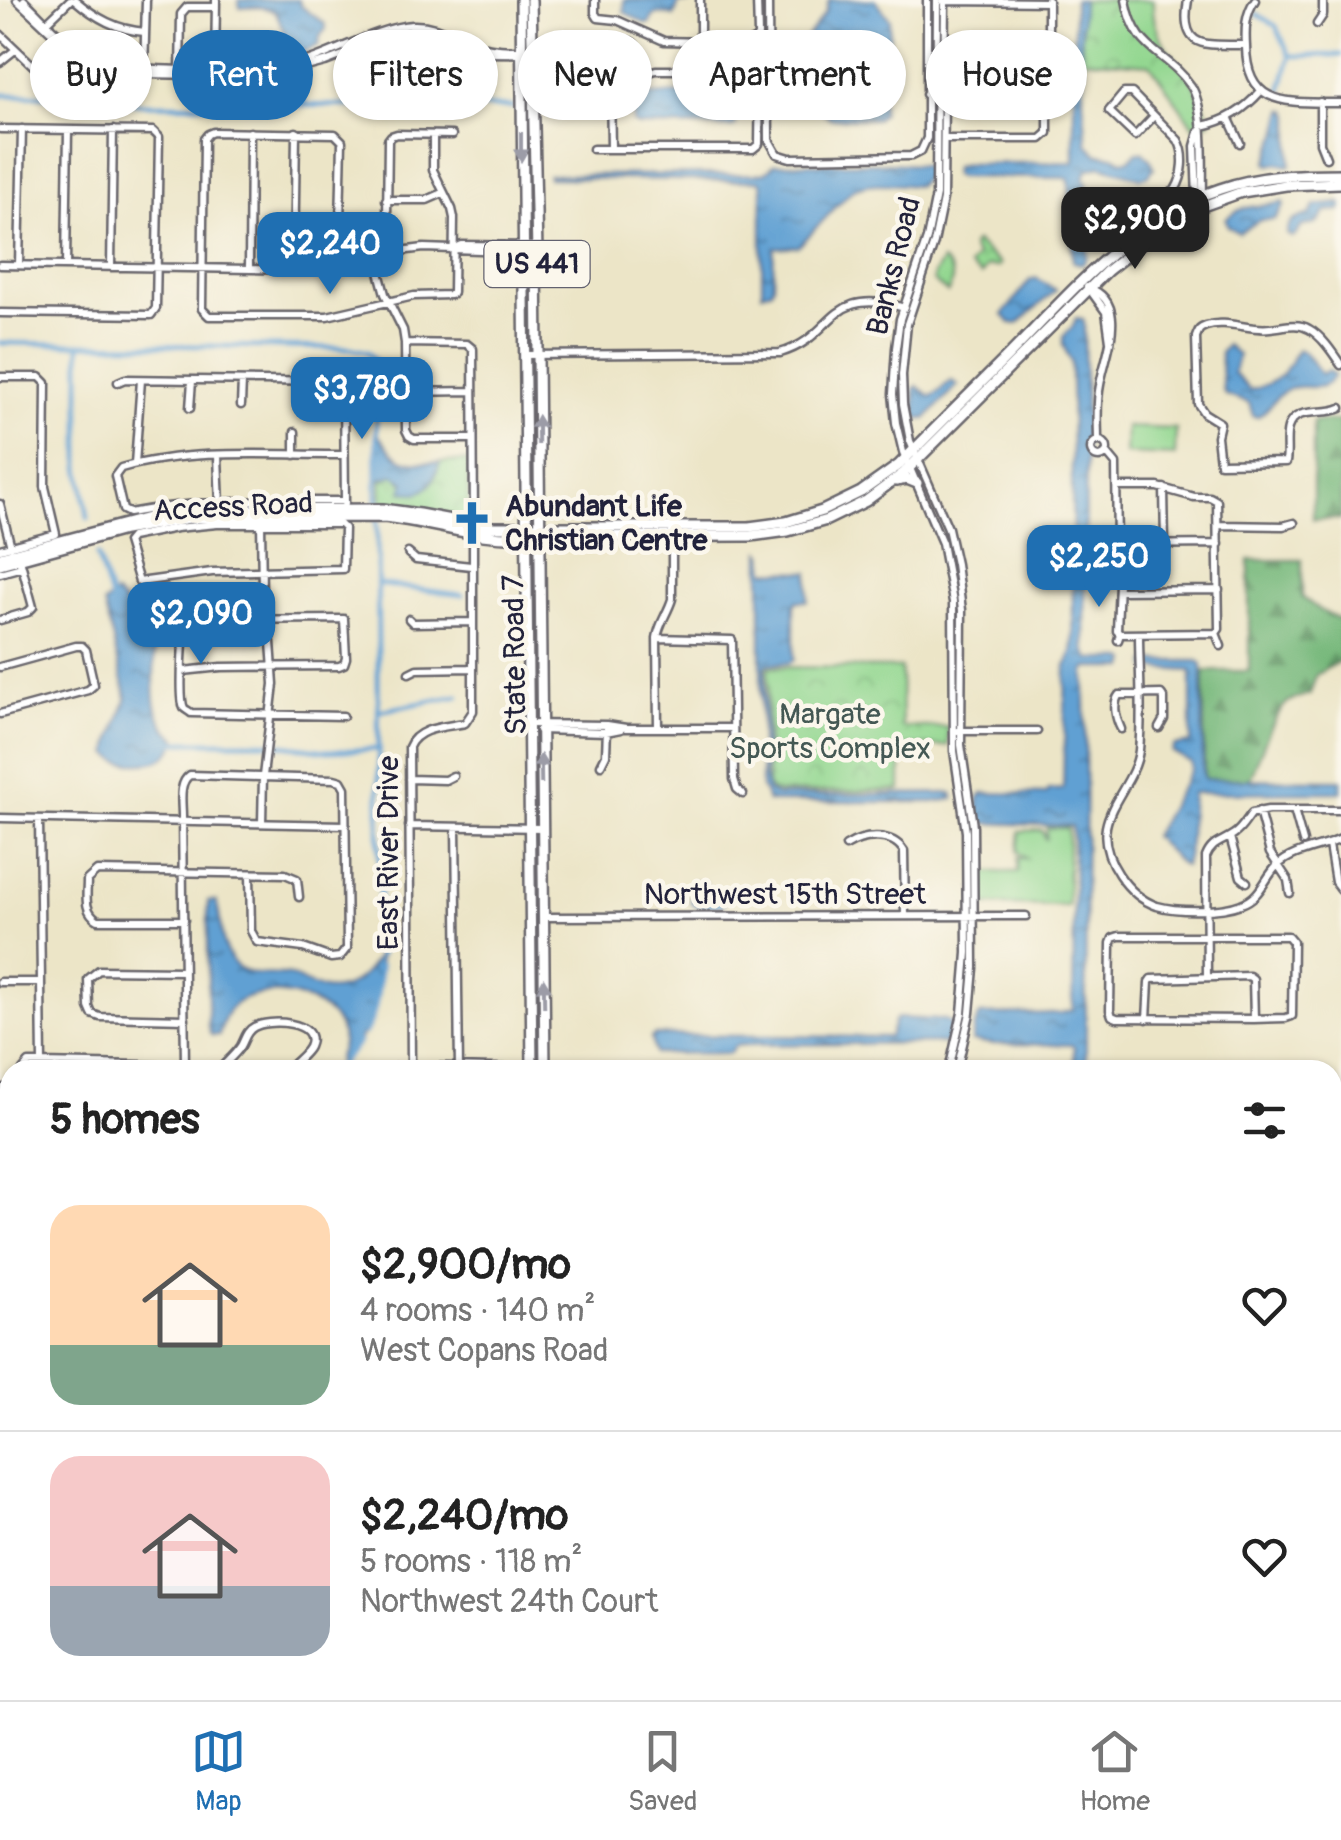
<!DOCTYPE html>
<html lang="en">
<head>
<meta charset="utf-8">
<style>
	body { margin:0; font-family:Pangolin,sans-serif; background:#f2f2f2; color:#222; height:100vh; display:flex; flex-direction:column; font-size:38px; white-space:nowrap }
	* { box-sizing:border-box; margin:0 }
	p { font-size:32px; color:#767676 }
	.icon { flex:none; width:55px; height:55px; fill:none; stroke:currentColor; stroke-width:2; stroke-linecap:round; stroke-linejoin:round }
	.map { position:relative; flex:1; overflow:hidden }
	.drawer { position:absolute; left:0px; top:1060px; width:1342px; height:640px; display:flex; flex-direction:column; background:#fff; border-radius:30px 30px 0 0; box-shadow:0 2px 8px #0004 }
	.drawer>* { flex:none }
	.top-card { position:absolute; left:30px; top:30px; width:1282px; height:90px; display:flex; gap:20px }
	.price { position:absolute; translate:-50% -85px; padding:0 22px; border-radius:20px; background:#1f6fb2; color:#fff; font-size:32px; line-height:65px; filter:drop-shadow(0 2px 5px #0008) }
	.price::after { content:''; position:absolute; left:50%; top:60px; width:30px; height:22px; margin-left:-15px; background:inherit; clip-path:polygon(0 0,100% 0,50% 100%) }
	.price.selected { background:#222; color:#fff }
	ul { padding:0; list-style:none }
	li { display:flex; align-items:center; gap:30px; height:250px; padding:0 50px }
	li+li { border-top:2px solid #e0e0e0 }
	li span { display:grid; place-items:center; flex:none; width:280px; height:200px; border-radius:30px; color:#555 }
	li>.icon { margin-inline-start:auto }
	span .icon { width:120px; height:120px; fill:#fffc; stroke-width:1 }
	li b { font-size:42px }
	h2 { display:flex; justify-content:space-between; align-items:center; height:120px; padding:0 50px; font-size:42px }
	.pill { padding:0 35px; border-radius:45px; background:#fff; box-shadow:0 2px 8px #0004; font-size:35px; line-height:90px }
	.pill.selected { background:#1f6fb2; color:#fff }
	.menu { display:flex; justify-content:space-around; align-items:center; height:140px; border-top:2px solid #e0e0e0; background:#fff; font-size:28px; color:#767676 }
	.menu a { display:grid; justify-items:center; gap:5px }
	.menu .selected { color:#1f6fb2 }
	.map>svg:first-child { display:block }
	.green { fill:#93d790; stroke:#5a7c66; stroke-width:2.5 }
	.forest { fill:url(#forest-firs); stroke:#4c6d5a; stroke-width:2.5 }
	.park { fill:url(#park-crowns); stroke:#5a7c66; stroke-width:2.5 }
	.water { fill:url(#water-ripples); stroke:#416187; stroke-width:2.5 }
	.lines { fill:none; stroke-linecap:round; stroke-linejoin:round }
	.canal { stroke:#60a0d3; stroke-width:5 }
	.minor-casing { stroke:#69666c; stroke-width:11 }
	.major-casing { stroke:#69666c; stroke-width:14 }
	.minor { stroke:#fff; stroke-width:6 }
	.major { stroke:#fff; stroke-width:9 }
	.oneway { fill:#9c9ca7 }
	.labels { text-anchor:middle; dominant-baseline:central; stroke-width:9; stroke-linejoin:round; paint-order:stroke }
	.shield { fill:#fbf7ec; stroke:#636270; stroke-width:2.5 }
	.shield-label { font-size:28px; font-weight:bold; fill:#22223b }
	.street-label { font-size:30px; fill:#22223b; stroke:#fbf7ec }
	.poi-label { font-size:30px; font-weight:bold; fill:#22223b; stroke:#fbf7ec; text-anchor:start }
	.park-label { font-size:30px; fill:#445854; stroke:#fbf7ec }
</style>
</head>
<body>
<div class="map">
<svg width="1341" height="1700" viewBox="0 0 1341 1700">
	<defs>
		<pattern id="forest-firs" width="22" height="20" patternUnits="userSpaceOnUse" patternTransform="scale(2.5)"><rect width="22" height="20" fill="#76b87a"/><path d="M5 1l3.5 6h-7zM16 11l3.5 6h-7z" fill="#609565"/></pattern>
		<pattern id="park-crowns" width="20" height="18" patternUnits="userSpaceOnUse" patternTransform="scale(2.5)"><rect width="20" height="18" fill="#93d790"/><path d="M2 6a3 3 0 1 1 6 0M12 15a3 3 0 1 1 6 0" fill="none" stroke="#7eb87d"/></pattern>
		<pattern id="water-ripples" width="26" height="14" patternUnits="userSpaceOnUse" patternTransform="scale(2.5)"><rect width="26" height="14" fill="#60a0d3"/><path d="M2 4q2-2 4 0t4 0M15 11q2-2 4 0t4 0" fill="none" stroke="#4f82ac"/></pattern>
	</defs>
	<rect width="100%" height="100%" fill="#fbf7ec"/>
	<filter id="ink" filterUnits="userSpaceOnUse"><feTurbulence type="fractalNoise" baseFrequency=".01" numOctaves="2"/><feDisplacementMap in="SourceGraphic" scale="20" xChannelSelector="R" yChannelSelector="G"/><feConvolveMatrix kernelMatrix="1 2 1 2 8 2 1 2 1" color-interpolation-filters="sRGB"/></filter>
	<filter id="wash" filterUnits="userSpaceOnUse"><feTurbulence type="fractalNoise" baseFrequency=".0048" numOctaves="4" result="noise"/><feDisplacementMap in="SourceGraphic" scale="40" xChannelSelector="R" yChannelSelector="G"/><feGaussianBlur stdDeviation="2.25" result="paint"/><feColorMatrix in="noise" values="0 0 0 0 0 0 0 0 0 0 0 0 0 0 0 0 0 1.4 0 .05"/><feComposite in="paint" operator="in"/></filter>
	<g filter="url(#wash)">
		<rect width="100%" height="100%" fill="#ece5c7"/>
		<path class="green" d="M942 261C954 269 954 281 948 293L933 281 934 274Z
			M1126 427 1176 429 1175 456 1125 454Z
			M1047 828H1068V906L982 905V872H1018V858H1026L1018 852 1020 831 1042 830 1046 840Z"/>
		<path class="forest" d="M1313 421H1341V519H1313Z
			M1249 560H1302V597L1321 611 1341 620V660L1316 675 1310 694C1302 696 1294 698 1287 703 1273 715 1258 760 1250 779H1204V671H1249Z"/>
		<path class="park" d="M1082 0H1153C1151 41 1175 53 1194 84 1201 95 1205 109 1210 121L1196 130 1150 64 1081 59Z
			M975 242 1000 264 998 267 988 266 981 275 969 266 977 256 973 252 972 246Z
			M468 461 469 524 382 503 381 480 394 475 405 484 435 477 440 462Z
			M768 667 901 668 902 727H948V746H901V790L778 793 771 790 767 785Z
			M0 1547H10V1662L0 1661Z"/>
		<path class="water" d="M238 0H298L301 6 325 24 326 29 320 36 319 45 304 52 300 59C292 60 288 61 281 57 281 52 284 49 285 45 287 35 280 23 277 14 266 5 253 7 240 8Z
			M624 0H690L689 3H679L674 16C663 13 654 10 650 23L646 24 624 12Z
			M829 0H875L890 19 889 48 881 71 882 113 876 119 830 118 810 101 806 94 805 40 826 12Z
			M1074 0H1082L1081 59 1084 70 1083 97 1087 144 1097 154 1114 156 1123 161 1130 159 1137 152H1143L1152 162 1154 168 1148 176 1141 178 1100 166 1087 170 1084 178 1087 182V257L1083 264 1073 262 1069 178 955 177 953 175 954 167 964 164 1074 162Z
			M702 92H733L735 94 736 125 733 127 638 126 633 123 634 106 648 95Z
			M1284 110H1288L1291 115V165L1288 166 1278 163 1270 165 1267 162 1278 133Z
			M890 163 930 166C929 172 922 184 916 186 896 185 870 180 852 190L799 246 774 248 773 286 771 290 762 293V185L760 181 548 178V175L756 174 766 172 775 164Z
			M1283 202 1284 205 1275 219 1260 220 1239 233 1228 226 1226 219C1241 203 1263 208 1283 202Z
			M1341 203V210C1318 211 1329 212 1316 224L1302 226 1296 235 1292 237 1287 234C1288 218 1300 219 1311 213L1314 206Z
			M1036 278 1056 290 1018 324 1011 323 1003 315 1030 280Z
			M1076 318 1083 319 1084 322 1086 443 1085 649 1090 659H1125L1128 661 1126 668H1088L1085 671 1086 1070H1074V1048L1072 1045 994 1044 972 1041 974 1028 980 1015 1061 1013 1073 1010 1074 890 1072 826 980 823 978 817V798L983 793 1047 794 1048 790 1063 789 1066 666C1076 651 1073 632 1073 613L1071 362 1063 345V337L1073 326Z
			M1226 345 1238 355 1233 373 1250 390C1266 386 1282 378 1290 363 1293 358 1294 353 1298 349L1305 353 1321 374 1328 371 1334 375C1324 393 1313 385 1297 387 1274 391 1272 410 1257 417L1253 416 1249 403 1225 395 1223 390 1220 353Z
			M952 381 958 385 926 419 917 418 914 389 917 386 931 396C941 393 943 385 952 381Z
			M376 432C399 463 402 464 440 462 433 483 427 499 402 491L405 482 394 475 377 480Z
			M761 551 764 553 766 571 809 572 808 601H797L794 605V660L789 663 768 664 765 666 764 777 768 791 777 796 950 793H952L954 799 934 802H768L765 793 761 788Z
			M115 594 126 605 151 613C164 652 137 711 177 738 170 762 154 764 131 763 120 762 116 762 109 753L111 742 127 698 104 604Z
			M1153 661H1198L1202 664 1203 776 1205 779 1341 780V792L1192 793 1188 855 1184 866 1181 865 1153 836 1191 769V763L1172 752 1174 746 1191 743V671L1147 668V662Z
			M696 881 705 883 710 894H723L724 904 722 906 699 907 691 904V882Z
			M208 901H216C223 922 218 950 237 966 252 979 272 972 290 976 300 979 309 986 319 988 348 996 368 974 380 951 379 1003 374 1026 340 1065L337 1060C338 1057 341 1048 342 1045 346 998 263 979 233 1006 225 1013 223 1024 219 1035H211L208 1026Z
			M897 1018 946 1020 952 1025 948 1043 743 1045 735 1046 730 1053 655 1054 651 1038 654 1035 889 1037 895 1019Z
			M974 1690H1064L1066 1700H973Z"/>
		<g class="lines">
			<path class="canal" d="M1257 14 1276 26 1290 56 1341 55
				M298 75 305 105
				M1280 94 1290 58
				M0 95 97 96 143 104 513 107
				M0 343 350 348 368 352 376 362 380 955
				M80 344V467L88 518
				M97 555 112 602
				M377 584 462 595
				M379 711 458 696
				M174 742H261L327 751 380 749
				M365 1033C377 1013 378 989 380 966
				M335 1070 359 1042
				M61 1690V1700
				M1193 1690V1700"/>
		</g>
	</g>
	<g filter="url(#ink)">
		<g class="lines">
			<g class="minor-casing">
				<path id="minor" d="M17 0 66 46 80 55 119 70 144 74 258 76 280 74 325 62 396 35 419 31 444 37 479 53 621 54
					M24 0C38 14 52 30 68 42 111 73 165 70 215 70 243 70 271 72 298 64 334 54 377 27 413 25 441 24 459 42 485 47 513 53 547 49 576 46 591 44 606 47 621 44
					M75 0C96 18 117 30 145 32
					M595 0V13L598 18 617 20 664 41 748 43 756 39 758 35 757 0
					M700 0V42
					M768 0 769 140 777 154 790 158 911 156 921 151 927 138V0
					M937 0 936 195 927 239 900 319 896 348 893 394 896 423 903 452 942 543 953 602 954 751 966 832 967 953 962 1013 949 1070
					M945 0 943 199 934 243 907 324 902 375 903 404 910 441 948 528 956 564 962 610 961 745 973 826 974 968 970 1013 957 1070
					M1126 0C1135 53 1166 50 1191 86 1206 109 1202 168 1203 196L1200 207
					M1188 0C1179 52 1207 44 1246 45
					M1255 0C1245 14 1245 30 1246 47 1247 111 1294 101 1341 103
					M943 1 1048 2
					M1317 24 1323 15V0
					M44 25 70 0
					M0 34 42 74H46L68 43
					M620 49a8 8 0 1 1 16 0a8 8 0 1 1-16 0Z
					M945 48H1048
					M0 62 15 50
					M215 69 216 0
					M144 73 146 0
					M180 74 181 14 187 7H216
					M592 84H625L641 75
					M610 84 611 149
					M926 94H1048
					M1320 102V143L1326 158
					M1229 119 1240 143
					M1202 126C1227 121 1244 110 1261 91
					M0 129 153 131 159 137 156 308 151 315 0 313
					M945 139H1041L1048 133V0
					M593 149H753L759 144 760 77 755 70H656L641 75 631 57
					M1197 199 1195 146 1199 132
					M386 200H427L443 193
					M1115 229 1113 207 1117 202 1126 204 1136 216
					M1111 233 1175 190C1184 176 1186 154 1178 140L1132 93H1124L1109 111 1135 136 1154 116
					M455 248 462 245 536 246
					M392 252 387 218 388 140 391 136 397 134 452 135
					M375 257 385 294 403 330 405 343 406 430 409 436 414 439H473
					M0 265 309 270 339 265 392 252 424 248 537 252
					M19 265 22 129
					M339 265 342 141 335 134 213 132 208 134 204 139 202 309 209 316H327L414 296 450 295 453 293 454 218 452 209 433 170V135
					M66 266 68 130
					M111 267 113 130
					M249 268 250 132
					M294 269 296 132
					M1087 287C1131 302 1105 354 1100 385 1096 404 1098 423 1098 441
					M1090 290 1106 312 1110 341
					M405 343 467 344 473 349 474 526
					M525 355 780 353C838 336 825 285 905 308
					M1341 365C1333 353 1322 336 1309 329 1297 322 1283 327 1270 328 1250 331 1226 319 1206 326 1198 329 1199 330 1196 337L1198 404 1204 413 1220 423 1217 436 1220 463 1286 462C1288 451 1285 438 1288 428 1295 405 1325 416 1341 408
					M0 377H40L46 383 45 487 56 534 0 549
					M118 382 125 379 336 382 341 384 344 389 345 503
					M406 392 473 391
					M241 405 242 381
					M190 408 192 381
					M295 432V455
					M1091 449a8 8 0 1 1 16 0a8 8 0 1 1-16 0Z
					M1106 452 1116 464 1117 550
					M344 455C271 455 192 448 121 468L115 476 123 510 129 513C200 499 273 501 345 501
					M218 456 220 505
					M135 464 141 380
					M1117 487H1158L1194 497H1210L1217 501 1219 629 1216 633 1221 646
					M1164 488 1165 544
					M0 504 11 547
					M261 521 262 593 271 642 274 684 263 776 262 823
					M217 524H340L344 528 343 569 212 572 139 582 127 542 131 537 176 528Z
					M1219 525 1283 526 1294 523
					M1117 545 1219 544
					M408 553 416 560 471 566
					M0 573 22 567
					M1119 591 1219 590
					M409 619 413 623 472 622
					M0 620 28 612 33 607 20 559
					M1120 634 1216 633
					M1139 634C1139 672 1143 712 1139 750 1136 778 1111 800 1106 827 1101 858 1128 896 1157 906 1178 912 1221 912 1241 904 1261 897 1264 879 1277 866 1293 850 1322 848 1341 839
					M657 638 732 640 734 779 737 789 743 794
					M1118 640 1120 634 1117 631 1119 582
					M0 667 76 646H82L86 650 94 685 88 690 0 714
					M183 671 221 667 339 666 344 664 346 658 344 619 194 620 186 623 184 628C183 642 179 699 184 708 186 710 189 711 191 713L343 716
					M409 673 417 669 473 668
					M528 724 607 725 626 728H733
					M658 727 657 638C659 623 668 613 672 599V532
					M1121 729C1116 719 1112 704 1119 695L1161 694 1164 698V719L1159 728
					M539 730 606 732 621 729
					M958 731H1037
					M601 765 606 755 607 728
					M409 779 445 780 453 776
					M1294 810 1303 842
					M1259 811 1270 853 1288 880 1290 893
					M0 818 345 825
					M39 819 42 1063
					M409 826 542 828
					M456 827 459 1070
					M1230 837 1241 877 1247 882
					M1329 845 1335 882 1341 890
					M846 846C863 835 892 832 904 851L905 916
					M543 917 1026 916
					M184 920H98C83 911 87 896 87 880L97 871 285 874 297 879 299 897
					M1119 936H1288L1293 942 1292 1016 1286 1018 1254 1019 1117 1018 1112 1016 1110 1010 1111 943 1113 938Z
					M184 971 99 970 88 979 89 1007 92 1014 100 1017 185 1019
					M1207 976 1206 857C1212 842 1221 843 1234 834 1242 829 1246 820 1252 813L1268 810H1341
					M0 982H40
					M1147 1019 1149 982 1151 979 1249 976 1253 979 1254 1019
					M185 1066 182 816C182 802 178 783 190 775L334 779 341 781 345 788 347 948 340 957 331 958 303 948 257 942 251 931 250 874
					M411 1066 409 747C417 727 445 727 465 723L473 711V535
					M23 1070 29 1063H42L185 1066 194 1070
					M219 1070C226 1062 235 1055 241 1046 245 1039 246 1031 254 1027 267 1019 321 1020 309 1047 305 1055 293 1064 286 1070
					M385 1070 396 1067 411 1066 532 1069
					M0 1088H10
					M0 1136 10 1135
					M0 1148H10
					M0 1220H10
					M0 1384H10
					M0 1454H10
					M0 1521 10 1522
					M1332 1612H1341
					M1332 1647H1341
					M101 1690 103 1700
					M169 1690 170 1700
					M251 1690V1700
					M819 1690 829 1700
					M827 1690 837 1700
					M1105 1690V1700
					M1157 1690V1700
					M1206 1690V1700
					M923 1700 925 1690
					M957 1700V1690
					M965 1700 966 1690"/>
			</g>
			<g class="major-casing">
				<path id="major" d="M521 0 532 1070
					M531 0 537 252 545 1070
					M896 481 907 479 917 483
					M0 557 148 518 220 510 383 509 419 514 488 527H749L786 522 822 511 861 492 899 465C934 429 971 393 1007 357 1071 293 1132 218 1220 189 1260 175 1300 174 1341 174
					M0 564 124 530 189 518 383 517C426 521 465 536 508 537L751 536 788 531 827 520 866 501 905 472 1107 271 1158 230 1200 207 1242 192 1286 185 1341 183
					M1332 1177H1341
					M1332 1185H1341
					M330 1690 331 1700
					M340 1690V1700"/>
			</g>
			<use href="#minor" class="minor"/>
			<use href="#major" class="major"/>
		</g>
		<defs><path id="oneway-solid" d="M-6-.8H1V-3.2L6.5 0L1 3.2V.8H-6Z" transform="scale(2.5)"/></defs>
		<g class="oneway">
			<use href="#oneway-solid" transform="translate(521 147) rotate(90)"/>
			<use href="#oneway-solid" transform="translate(538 430) rotate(-91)"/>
			<use href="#oneway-solid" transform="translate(541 769) rotate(-91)"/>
			<use href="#oneway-solid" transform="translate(544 993) rotate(-91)"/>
		</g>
	</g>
	<defs>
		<g id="church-bare" transform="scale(3.45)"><path d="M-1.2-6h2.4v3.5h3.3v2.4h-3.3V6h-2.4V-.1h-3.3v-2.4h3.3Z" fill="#1f6fb2" stroke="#fbf7ec" stroke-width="2.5" paint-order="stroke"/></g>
	</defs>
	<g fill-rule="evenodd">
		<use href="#church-bare" x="472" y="523"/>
	</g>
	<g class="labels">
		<rect class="shield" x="484.5" y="241" width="105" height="46" rx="8"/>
		<g class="shield-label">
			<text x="537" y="264">US 441</text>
		</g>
		<g class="street-label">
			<text transform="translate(894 266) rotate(-76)">Banks Road</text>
			<text transform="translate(233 507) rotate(-3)">Access Road</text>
			<text transform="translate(515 655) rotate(-91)">State Road 7</text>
			<text transform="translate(388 853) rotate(-90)">East River Drive</text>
			<text x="785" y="894">Northwest 15th Street</text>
		</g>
		<g class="poi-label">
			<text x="505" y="506">Abundant Life<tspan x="505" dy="34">Christian Centre</tspan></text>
		</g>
		<g class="park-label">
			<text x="830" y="714">Margate<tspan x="830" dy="34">Sports Complex</tspan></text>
		</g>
	</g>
</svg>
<b class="price selected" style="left:1135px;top:272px">$2,900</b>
<b class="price" style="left:330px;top:297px">$2,240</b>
<b class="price" style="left:362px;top:442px">$3,780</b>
<b class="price" style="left:1099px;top:610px">$2,250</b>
<b class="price" style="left:201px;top:667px">$2,090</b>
<div class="top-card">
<a class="pill">Buy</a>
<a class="pill selected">Rent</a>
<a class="pill">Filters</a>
<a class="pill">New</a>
<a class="pill">Apartment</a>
<a class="pill">House</a>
</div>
<section class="drawer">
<h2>5 homes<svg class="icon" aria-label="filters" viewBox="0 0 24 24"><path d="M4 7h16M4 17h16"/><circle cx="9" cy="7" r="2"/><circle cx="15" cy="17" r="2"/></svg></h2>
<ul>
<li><span style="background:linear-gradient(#ffd9b3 70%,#7fa58c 0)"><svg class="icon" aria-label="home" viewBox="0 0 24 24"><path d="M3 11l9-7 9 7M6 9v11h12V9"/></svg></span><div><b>$2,900/mo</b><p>4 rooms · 140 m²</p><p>West Copans Road</p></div><svg class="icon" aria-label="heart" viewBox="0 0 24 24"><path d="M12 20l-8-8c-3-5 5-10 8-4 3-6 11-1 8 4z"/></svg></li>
<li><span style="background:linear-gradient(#f6c9c9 65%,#9aa5b1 0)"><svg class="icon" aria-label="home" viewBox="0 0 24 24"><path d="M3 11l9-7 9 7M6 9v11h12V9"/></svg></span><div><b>$2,240/mo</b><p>5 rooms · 118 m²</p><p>Northwest 24th Court</p></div><svg class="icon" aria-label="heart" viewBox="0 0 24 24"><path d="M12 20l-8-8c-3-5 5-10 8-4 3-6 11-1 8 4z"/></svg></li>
</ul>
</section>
</div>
<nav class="menu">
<a class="selected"><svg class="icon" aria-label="map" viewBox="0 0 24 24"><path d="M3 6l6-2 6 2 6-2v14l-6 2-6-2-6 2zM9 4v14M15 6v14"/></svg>Map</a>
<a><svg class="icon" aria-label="saved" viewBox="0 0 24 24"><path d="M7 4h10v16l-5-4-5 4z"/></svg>Saved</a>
<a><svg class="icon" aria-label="home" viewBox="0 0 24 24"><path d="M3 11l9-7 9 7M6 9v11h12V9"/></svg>Home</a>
</nav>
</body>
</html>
